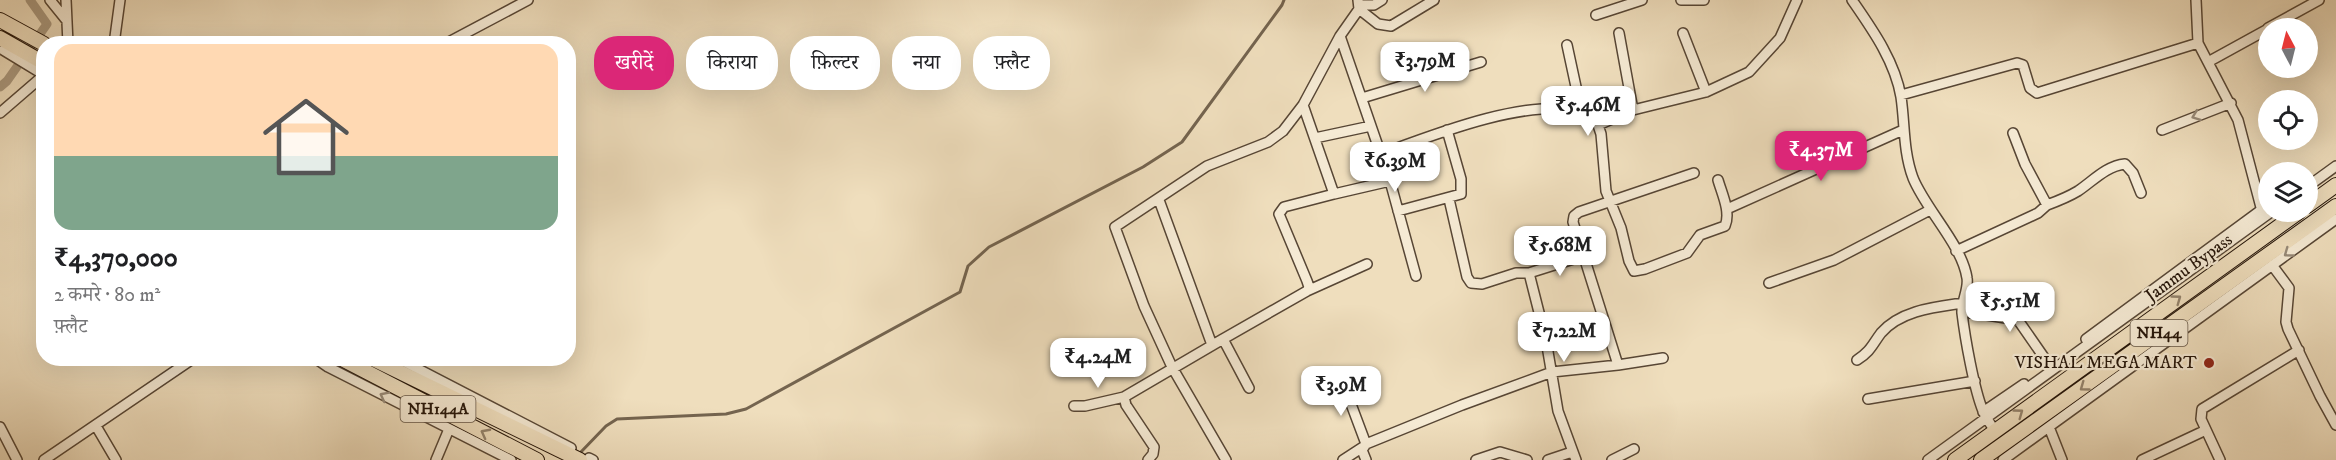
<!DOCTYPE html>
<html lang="hi">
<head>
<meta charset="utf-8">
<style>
	body { margin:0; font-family:"IM FELL DW Pica","Noto Serif Devanagari",serif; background:#f6f6f6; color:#202124; height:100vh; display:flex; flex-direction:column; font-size:22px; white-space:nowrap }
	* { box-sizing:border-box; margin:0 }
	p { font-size:20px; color:#757577 }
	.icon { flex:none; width:33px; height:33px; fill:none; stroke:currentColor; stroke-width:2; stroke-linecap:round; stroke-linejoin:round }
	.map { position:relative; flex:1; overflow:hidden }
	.panel { position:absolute; left:36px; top:36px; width:540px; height:330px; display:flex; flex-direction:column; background:#fff; border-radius:24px; box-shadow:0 6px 24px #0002 }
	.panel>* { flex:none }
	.hud { position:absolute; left:594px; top:36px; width:570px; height:54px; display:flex; gap:12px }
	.needle { width:39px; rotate:353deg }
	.fabs { position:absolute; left:2258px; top:18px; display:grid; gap:12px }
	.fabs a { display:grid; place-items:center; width:60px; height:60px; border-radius:50%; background:#fff; box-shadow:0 6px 24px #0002; font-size:30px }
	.price { position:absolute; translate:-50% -51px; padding:0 14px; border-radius:12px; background:#fff; color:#222; font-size:20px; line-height:39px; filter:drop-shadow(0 2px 3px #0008) }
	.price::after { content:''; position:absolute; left:50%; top:36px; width:18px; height:14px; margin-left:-9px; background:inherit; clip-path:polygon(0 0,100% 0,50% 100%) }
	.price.active { background:#db2777; color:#fff }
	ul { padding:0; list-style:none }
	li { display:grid; align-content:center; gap:12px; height:318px; padding:0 18px }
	li span { display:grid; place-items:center; height:186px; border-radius:18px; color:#555 }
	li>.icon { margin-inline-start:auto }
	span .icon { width:108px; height:108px; fill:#fffc; stroke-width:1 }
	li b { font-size:26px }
	.chip { padding:0 21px; border-radius:24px; background:#fff; box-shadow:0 6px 24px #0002; font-size:21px; line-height:54px }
	.chip.active { background:#db2777; color:#fff }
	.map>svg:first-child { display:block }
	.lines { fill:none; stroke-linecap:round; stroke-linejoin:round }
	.stream { stroke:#74644f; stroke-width:3 }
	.canal { stroke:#aa997f; stroke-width:9 }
	.minor-casing { stroke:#574635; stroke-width:12 }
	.highway-casing { stroke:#241408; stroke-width:16 }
	.minor { stroke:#f5ead4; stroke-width:9 }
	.highway { stroke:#efdebd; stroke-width:14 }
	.oneway { stroke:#978a78 }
	.oneway2 { stroke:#94836c }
	.poi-dot { fill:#8f2418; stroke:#f5ead4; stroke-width:2 }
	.labels { text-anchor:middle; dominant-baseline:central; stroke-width:4.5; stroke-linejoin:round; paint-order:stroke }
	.shield { fill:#f5ead4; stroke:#635445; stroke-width:1.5 }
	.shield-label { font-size:16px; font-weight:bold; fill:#241408 }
	.street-label { font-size:18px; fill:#241408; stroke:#f5ead4 }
	.poi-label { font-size:18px; fill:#241408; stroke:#f5ead4; text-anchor:end }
</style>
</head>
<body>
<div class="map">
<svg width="2336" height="460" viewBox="0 0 2336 460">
	<rect width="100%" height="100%" fill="#efdebd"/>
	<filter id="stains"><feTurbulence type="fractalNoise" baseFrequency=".00333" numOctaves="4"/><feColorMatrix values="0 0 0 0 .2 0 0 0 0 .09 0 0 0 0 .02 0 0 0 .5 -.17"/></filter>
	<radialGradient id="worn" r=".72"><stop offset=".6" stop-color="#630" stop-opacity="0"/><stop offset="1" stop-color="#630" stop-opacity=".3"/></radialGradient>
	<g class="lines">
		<path class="stream" d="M579 454 606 426 617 419 726 414 746 409 960 292 968 266 989 247 1143 167 1182 142 1282 5 1284 0"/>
		<path class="canal" d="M0 87 7 81 47 24 30 0"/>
		<g class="minor-casing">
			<path id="minor" d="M50 0 67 21
				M66 0 68 44
				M1681 0H1704
				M1852 0C1872 29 1895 61 1901 97 1905 124 1903 151 1913 178 1926 210 1962 245 1967 278 1969 289 1961 302 1962 313 1965 338 1974 389 1983 411 1986 418 1991 425 1995 431
				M2196 0 2198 43 2238 120 2263 215
				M1360 5H1374L1382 0
				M1359 9 1378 24 1391 26 1434 0
				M1596 15 1642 0
				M2268 28 2319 0
				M1619 33 1633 110
				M1683 33 1706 92
				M114 44 120 0
				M445 44 528 0
				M1567 45 1581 110 1598 125 1601 134 1606 191 1621 228 1629 261 1634 271 1645 269 1687 253 1700 235 1725 226C1731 212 1722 194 1718 180
				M3 50 44 75
				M2208 62 2268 29
				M1901 95 2017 63 2023 65 2030 88 2037 93 2198 43
				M1362 98 1481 62
				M1303 105 1334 194 1390 181 1340 36
				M0 113 44 75
				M1598 125 1633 110 1706 92 1749 72 1780 38 1797 0
				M2162 130 2231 103
				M1315 138 1371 126
				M1381 154C1438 133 1521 100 1581 110
				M1390 181 1416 276
				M2307 187 2336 166
				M1449 199 1467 277 1471 283 1482 284 1516 273H1529L1583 256
				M1159 200 1212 345
				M2047 205C2058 201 2068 197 2078 191 2093 181 2106 166 2125 164L2133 173 2141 193
				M1727 209 1903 130
				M1398 211 1461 194V179L1447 130
				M1956 251 2038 213 2047 205 2025 164 2013 133
				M2272 265 2289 288 2286 322 2288 329 2320 396 2336 425
				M1529 273 1546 340 1558 411 1576 460
				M1769 283 1834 260 1930 210
				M1307 291 1367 264
				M1962 311 2018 320 2050 366
				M2086 339 2261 210
				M315 358 328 367 511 460
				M397 358 571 448
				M1663 358 1618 365 1573 222 1574 216 1579 212 1694 173
				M1857 360C1871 351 1872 345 1881 333 1901 310 1936 307 1963 303
				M1342 380 1366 444
				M1249 388 1223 339 1307 291 1309 287 1307 281 1279 214 1284 207 1334 194
				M1868 399 1975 381
				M1074 406H1085L1124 397
				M1983 412 2024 384
				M96 426 116 460
				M0 427 17 460
				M2049 427 2062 460
				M589 458 593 460
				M44 460 194 358
				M436 460 449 429
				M1148 460 1153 454 1154 447 1126 405 1124 397 1223 339
				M1226 460 1172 367 1144 306 1115 227 1207 166 1268 142 1283 131 1303 105 1340 36 1359 9 1358 0
				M1343 460 1363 447
				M1366 460 1362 450 1366 444 1462 405 1552 372 1618 365
				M1476 460 1500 452 1527 460
				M1548 460 1572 452
				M1612 460 1634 449
				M1928 460 2271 212
				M2003 460 2336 219
				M2142 460 2206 430
				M2220 460 2201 419 2202 409 2299 350"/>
		</g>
		<g class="highway-casing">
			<path id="highway" d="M0 20 44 44
				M0 38 44 63
				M2307 206 2336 185
				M340 358 537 460
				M371 358 580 460
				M1955 460 2299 212
				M1981 460 2336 206"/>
		</g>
		<use href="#minor" class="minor"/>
		<use href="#highway" class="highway"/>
	</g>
	<defs><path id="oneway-chevron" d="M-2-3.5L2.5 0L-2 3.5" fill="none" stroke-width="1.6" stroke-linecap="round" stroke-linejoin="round" transform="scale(1.5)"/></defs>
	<g class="oneway">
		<use href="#oneway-chevron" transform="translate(2196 116) rotate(159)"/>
		<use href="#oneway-chevron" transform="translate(2288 253) rotate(144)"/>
		<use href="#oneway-chevron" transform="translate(384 396) rotate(-153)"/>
	</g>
	<g class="oneway2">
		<use href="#oneway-chevron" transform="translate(2177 299) rotate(-36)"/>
		<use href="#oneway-chevron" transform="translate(2084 387) rotate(144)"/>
		<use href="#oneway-chevron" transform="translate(2019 413) rotate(-36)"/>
		<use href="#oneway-chevron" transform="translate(485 433) rotate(-152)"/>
	</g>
	<circle class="poi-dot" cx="2209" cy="363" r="6"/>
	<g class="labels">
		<g class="shield">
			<rect x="2130.5" y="320" width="57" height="26" rx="4.5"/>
			<rect x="400.5" y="396" width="75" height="26" rx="4.5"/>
		</g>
		<g class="shield-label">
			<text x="2159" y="333">NH44</text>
			<text x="438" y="409">NH144A</text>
		</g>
		<g class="street-label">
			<text transform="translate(2189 268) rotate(-36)">Jammu Bypass</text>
		</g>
		<g class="poi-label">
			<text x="2197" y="363">VISHAL MEGA MART</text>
		</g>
	</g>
	<rect width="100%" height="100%" filter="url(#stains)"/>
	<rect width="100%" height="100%" fill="url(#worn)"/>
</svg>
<div class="fabs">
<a><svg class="needle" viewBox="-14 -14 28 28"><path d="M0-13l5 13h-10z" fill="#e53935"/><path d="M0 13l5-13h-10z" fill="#757577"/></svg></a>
<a><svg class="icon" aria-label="locate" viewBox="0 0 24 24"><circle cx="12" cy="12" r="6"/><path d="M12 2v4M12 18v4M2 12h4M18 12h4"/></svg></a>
<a><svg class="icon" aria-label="layers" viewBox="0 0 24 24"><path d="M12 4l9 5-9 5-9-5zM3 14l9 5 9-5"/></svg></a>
</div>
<b class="price" style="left:1425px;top:93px">₹3.79M</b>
<b class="price" style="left:1588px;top:137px">₹5.46M</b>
<b class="price active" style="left:1821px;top:182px">₹4.37M</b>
<b class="price" style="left:1395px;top:193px">₹6.39M</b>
<b class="price" style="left:1560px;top:277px">₹5.68M</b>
<b class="price" style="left:2010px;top:333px">₹5.51M</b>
<b class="price" style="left:1564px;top:363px">₹7.22M</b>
<b class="price" style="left:1098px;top:389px">₹4.24M</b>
<b class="price" style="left:1341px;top:417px">₹3.9M</b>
<div class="hud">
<a class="chip active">खरीदें</a>
<a class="chip">किराया</a>
<a class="chip">फ़िल्टर</a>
<a class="chip">नया</a>
<a class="chip">फ़्लैट</a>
</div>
<section class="panel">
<ul>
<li><span style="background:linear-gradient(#ffd9b3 60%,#7fa58c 0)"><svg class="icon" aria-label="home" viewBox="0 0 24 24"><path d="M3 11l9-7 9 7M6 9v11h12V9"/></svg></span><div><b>₹4,370,000</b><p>2 कमरे · 80 m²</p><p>फ़्लैट</p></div></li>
</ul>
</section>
</div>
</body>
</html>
